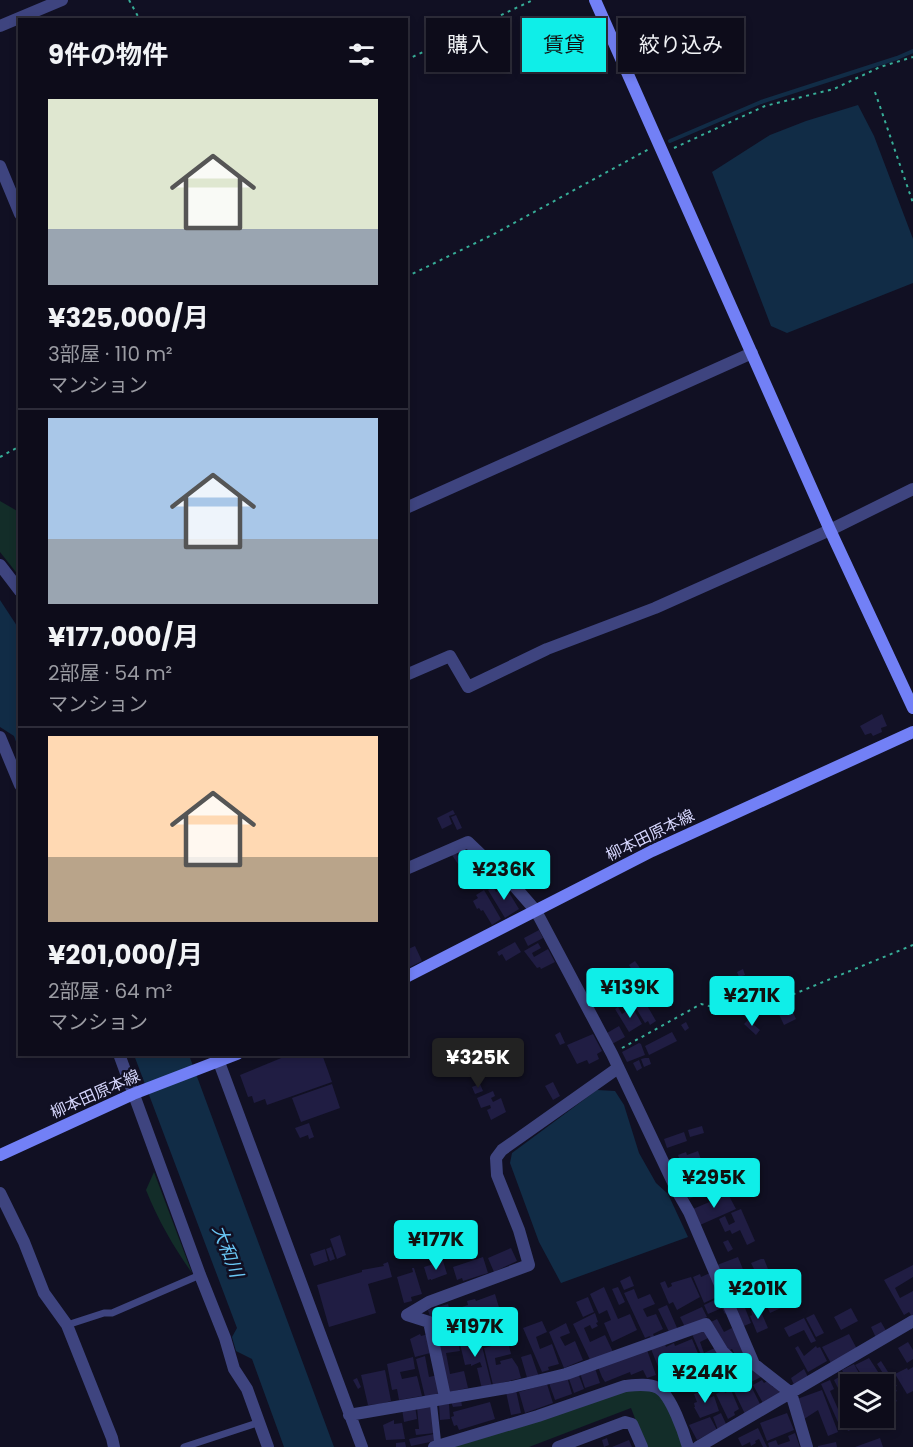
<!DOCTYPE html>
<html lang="ja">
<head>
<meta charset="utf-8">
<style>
	body { margin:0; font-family:Poppins,"Noto Sans JP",sans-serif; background:#1b1a27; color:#f1f3f6; height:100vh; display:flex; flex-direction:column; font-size:22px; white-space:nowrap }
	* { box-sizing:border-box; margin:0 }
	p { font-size:20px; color:#9a9ba2 }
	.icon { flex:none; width:33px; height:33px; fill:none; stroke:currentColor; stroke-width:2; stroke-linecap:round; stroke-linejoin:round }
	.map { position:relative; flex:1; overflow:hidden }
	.details { position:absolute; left:18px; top:18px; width:390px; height:1038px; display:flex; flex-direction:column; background:#0d0c1a; border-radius:0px; box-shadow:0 3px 9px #0003,0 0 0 2px #2d2c39 }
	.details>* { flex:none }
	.banner { position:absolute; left:426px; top:18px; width:396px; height:54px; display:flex; gap:12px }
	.controls { position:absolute; left:840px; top:1374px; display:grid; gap:12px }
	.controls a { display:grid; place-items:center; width:54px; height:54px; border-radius:0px; background:#0d0c1a; box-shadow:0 3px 9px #0003,0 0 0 2px #2d2c39; font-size:30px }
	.price { position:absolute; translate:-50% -51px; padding:0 14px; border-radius:6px; background:#0feee8; color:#111; font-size:20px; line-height:39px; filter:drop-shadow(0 2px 3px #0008) }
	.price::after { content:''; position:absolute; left:50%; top:36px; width:18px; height:14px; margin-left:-9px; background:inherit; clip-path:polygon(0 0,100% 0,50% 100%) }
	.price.on { background:#222; color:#fff }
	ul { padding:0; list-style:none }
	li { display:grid; align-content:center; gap:12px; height:318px; padding:0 30px }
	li+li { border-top:2px solid #2d2c39 }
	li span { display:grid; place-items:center; height:186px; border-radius:0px; color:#555 }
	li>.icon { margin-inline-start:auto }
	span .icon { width:108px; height:108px; fill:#fffc; stroke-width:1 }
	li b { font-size:26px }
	h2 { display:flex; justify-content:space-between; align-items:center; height:72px; padding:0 30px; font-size:26px }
	.chip { padding:0 21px; border-radius:0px; background:#0d0c1a; box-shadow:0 3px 9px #0003,0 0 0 2px #2d2c39; font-size:21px; line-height:54px }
	.chip.on { background:#0feee8; color:#111 }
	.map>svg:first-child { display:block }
	.green { fill:#132d29 }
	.water { fill:#112c46 }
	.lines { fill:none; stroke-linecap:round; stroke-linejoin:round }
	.stream { stroke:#112c46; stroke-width:4 }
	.building { fill:#201d43 }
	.path { stroke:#37ae98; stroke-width:2; stroke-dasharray:3 4.5; stroke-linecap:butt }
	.lane { stroke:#3e447f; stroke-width:7 }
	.street { stroke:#3e447f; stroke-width:12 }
	.secondary { stroke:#7280f6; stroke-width:12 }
	.labels { text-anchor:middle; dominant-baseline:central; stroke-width:5; stroke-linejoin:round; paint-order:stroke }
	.street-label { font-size:16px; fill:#d5d5fc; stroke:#111023 }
	.water-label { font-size:18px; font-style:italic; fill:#6ac7f5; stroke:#111023 }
</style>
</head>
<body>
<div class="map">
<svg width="913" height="1447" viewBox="0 0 913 1447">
	<rect width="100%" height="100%" fill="#111023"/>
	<path class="green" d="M0 501 19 512V576L0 552Z
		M154 1172 192 1273C173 1246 158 1220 146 1190Z
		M624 1389 655 1391 665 1400 684 1447H646L631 1408 529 1447H445Z"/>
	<path class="water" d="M858 105 874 136 913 239V283L787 333 771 326 712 172 770 135 806 121Z
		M0 600 19 629V750L14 736 0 727Z
		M134 1055H189L334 1447H284L252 1359 236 1351 232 1337 237 1328Z
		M597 1090 615 1091 624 1105 639 1153 656 1183 668 1194 688 1237 561 1283 539 1242 510 1163 512 1153Z"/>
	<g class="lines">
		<path class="stream" d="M670 141 761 102 897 58 913 51"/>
	</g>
	<path class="building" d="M882 714 887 726 881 728 882 732 873 736 871 733 865 735 860 726Z
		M453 810 455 814 449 816 452 824 442 829 437 818Z
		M456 815 462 828 457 830 451 817Z
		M456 853 461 862 458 864 452 855Z
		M484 864 488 869 479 875 476 869Z
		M505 886 519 909 505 918 488 890 493 887 496 892Z
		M484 890 501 919 492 925 483 910 481 911 479 908 477 909 473 901 478 898 476 895Z
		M539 930 543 938 528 946 524 938Z
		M515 942 521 952 506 961 502 954 499 956 497 952Z
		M538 943 541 948 532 953 534 957 548 949 555 962 541 969 540 967 537 968 524 951Z
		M415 946 422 961 406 969V950Z
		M635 961 640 968 633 972 629 965Z
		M743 969 745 975 739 977 737 972Z
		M624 991 627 996 622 1000 619 994Z
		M755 991 758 998 747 1002 744 996Z
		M641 995 656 1021 650 1025 648 1021 645 1023 631 1000Z
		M779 1002 784 1014 792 1010 796 1019 784 1025 774 1004Z
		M618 1007 622 1014 628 1010 630 1013 634 1010 642 1024 629 1032 615 1009Z
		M748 1020 760 1030 756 1035 744 1024Z
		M686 1022 689 1028 685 1031 681 1025Z
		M619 1026 625 1037 612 1044 607 1033Z
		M560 1032 565 1043 560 1045 555 1035Z
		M672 1032 677 1041 649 1055 645 1046Z
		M593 1034 602 1051 597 1054 599 1059 589 1064 587 1060 577 1064 567 1045Z
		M639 1043 641 1044 645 1055 627 1062 622 1052Z
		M291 1054H320L321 1057H323L332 1082 267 1105 265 1099 254 1103 252 1096 248 1097 240 1075Z
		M645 1058H649L651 1064 644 1067 641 1059Z
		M639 1060 642 1068 637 1071 633 1063Z
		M553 1082 560 1096 553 1100 545 1086Z
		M332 1084 340 1108 301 1122 292 1098Z
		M480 1084 483 1091 475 1094 472 1087Z
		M493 1091 495 1096 491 1098 493 1102 501 1098 506 1112 491 1120 487 1110 491 1108 490 1105 481 1108 477 1098Z
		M309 1123 314 1137 309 1139 308 1135 300 1138 295 1128Z
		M702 1126 704 1133 690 1137 688 1130Z
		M684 1132 687 1141 667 1148 664 1139Z
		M698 1151 703 1165 680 1174 675 1159 679 1158 678 1155 686 1152 687 1155Z
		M690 1179 692 1184 704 1179 709 1190 689 1199 682 1183Z
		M728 1194 736 1209 700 1225 693 1209Z
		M741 1209 755 1241 747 1245 740 1230 732 1234 730 1230 725 1232 719 1219 725 1216 729 1225 735 1222 731 1213Z
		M340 1235 346 1255 337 1259 330 1239Z
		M728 1240 733 1249 728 1252 723 1242Z
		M331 1247 335 1259 330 1261 326 1249Z
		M511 1248 517 1261 494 1272 488 1258Z
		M325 1249 328 1261 314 1266 310 1254Z
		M483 1257 488 1273 463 1281 462 1278 457 1280 453 1267Z
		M738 1257 751 1289 731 1297 717 1265Z
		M761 1259H764L768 1269 757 1275 751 1263Z
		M443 1261 447 1274 431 1280V1279L428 1280 424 1267Z
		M388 1262 392 1277 368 1284 376 1313 329 1327 317 1285 362 1272V1270L384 1266 383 1264Z
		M913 1265V1277L895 1288 900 1298 913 1291V1315H911L909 1312 904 1315 884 1280Z
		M412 1268H414L422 1294 411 1297 412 1301 404 1303 397 1277 413 1272Z
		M710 1273 719 1296 704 1303 693 1277 700 1274 701 1277Z
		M630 1276 634 1286 624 1290 620 1281Z
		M691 1277 700 1297 677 1310 673 1302 669 1304 660 1283 665 1281 668 1288 672 1286 671 1283Z
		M773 1283 783 1307 770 1313 759 1289Z
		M604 1287 618 1319 630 1314 637 1330 612 1342 604 1323 611 1320 607 1310 599 1314 590 1294Z
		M618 1287 625 1302 619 1305 612 1289Z
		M634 1289 638 1299 650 1294 655 1304 643 1309 647 1317 656 1314 663 1329 653 1334 654 1336 651 1338 650 1336 645 1338 624 1293Z
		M752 1291 755 1297 747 1301 749 1306 745 1308 751 1323 744 1326 733 1299Z
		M495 1294 501 1314 435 1334 428 1310 448 1304 450 1311 433 1315 434 1320 438 1319 439 1322 464 1314 462 1307 468 1305 467 1301 475 1299 476 1301Z
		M588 1297 594 1312 583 1317 576 1302Z
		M721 1297 728 1312 725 1314 722 1308 708 1314 704 1305Z
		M667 1305 678 1330 670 1334 658 1309Z
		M702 1307 707 1317 685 1327 680 1317Z
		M759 1307 768 1328 757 1333 750 1316 752 1315 751 1311Z
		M851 1308 858 1321 841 1330 834 1317Z
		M595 1313 598 1322 596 1323 598 1326 592 1329 590 1325 584 1328 590 1342 605 1335 613 1352 591 1362 573 1324Z
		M814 1314 824 1333 816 1337 806 1318Z
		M804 1318 816 1341 811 1343 804 1330 789 1337 784 1328Z
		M717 1319 724 1332 732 1328 748 1359 739 1363 732 1349 726 1352 711 1322Z
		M542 1321 547 1332 536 1337 540 1349 552 1344 559 1364 548 1367 549 1370 542 1372 523 1328Z
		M881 1322 888 1334 877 1340 871 1327Z
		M566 1323 570 1333 560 1337 561 1339 565 1346 575 1341 583 1360 564 1368 549 1332Z
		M704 1328 708 1338 700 1342 704 1353 717 1347 728 1371 711 1378 692 1334Z
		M468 1329 469 1332 463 1334 464 1337 467 1336 468 1343 479 1341V1343L481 1342 492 1387 483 1389 481 1385 477 1368 482 1367 480 1362 471 1366V1364L465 1365 457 1331Z
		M420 1334 421 1336 429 1334 434 1352 415 1357 410 1339Z
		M849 1334 858 1351 832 1365 822 1347Z
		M457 1337 460 1351 446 1353 450 1374 464 1371 468 1388 454 1391 447 1396 437 1340Z
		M692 1339 700 1358 676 1367 674 1363 659 1369 651 1349 665 1344 666 1347 674 1343 675 1346Z
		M508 1342 511 1354 495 1358 496 1365 501 1364 500 1361 512 1358 518 1367 521 1378 493 1385 484 1348Z
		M908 1342 913 1350V1359L907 1363 898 1348Z
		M798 1346 804 1356 816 1346 817 1348 820 1347 827 1361 808 1372 795 1348Z
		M647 1350 656 1375 647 1378 643 1370 631 1375 630 1372 605 1382 602 1377 598 1367Z
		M531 1354 539 1377 528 1381 521 1357Z
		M425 1356 429 1377 438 1375 443 1393 425 1397 416 1359Z
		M413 1357 415 1369 400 1372 402 1379 417 1376 422 1396 399 1400 397 1389 392 1390 387 1364Z
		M869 1358 897 1401 885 1409 884 1406V1384H875L871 1378 866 1381 855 1365Z
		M881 1361 897 1386 894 1387 897 1391 895 1392 877 1364Z
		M854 1364 865 1384H860L857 1381 839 1390 834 1380 844 1374 842 1370Z
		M913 1367V1391L907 1394 895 1374 907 1368 908 1370Z
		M595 1368 600 1383 585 1388 580 1373Z
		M668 1368 672 1377 663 1380 660 1372Z
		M804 1369 808 1377 794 1385 791 1378Z
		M385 1370 391 1401 380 1404 368 1405 361 1375Z
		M750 1370H754L756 1373 758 1372 761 1377 751 1382 746 1372Z
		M744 1372 760 1404 745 1414 728 1379Z
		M578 1373 584 1389 574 1393 568 1376Z
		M696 1374V1377L679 1378V1375Z
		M567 1377 572 1394 555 1400 549 1383Z
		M357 1378 361 1387 358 1389 353 1380Z
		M762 1380 764 1383 769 1380 773 1387 776 1385 781 1395 764 1405 753 1385Z
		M830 1380 834 1389 830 1391 846 1427 841 1429 821 1384Z
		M547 1384 553 1403 525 1413 519 1392Z
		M516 1390 521 1413 511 1415 506 1392Z
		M705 1390 709 1398 714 1396 719 1411 700 1418 694 1407H695L694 1403 697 1402 694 1394Z
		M724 1390 725 1393 731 1390 739 1409 734 1412 735 1415 728 1419 716 1394Z
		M822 1390 838 1432 828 1436 818 1410 804 1419 797 1399Z
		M461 1400 462 1406 453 1407 451 1402Z
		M490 1402 495 1419 459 1430 457 1425 454 1426 451 1417 454 1416 453 1412Z
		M449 1404 450 1419 440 1420 439 1405Z
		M415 1406 417 1419 404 1422 402 1409Z
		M433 1406 435 1433 416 1435 415 1429H419L417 1407Z
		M721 1413 727 1426 718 1430 713 1417Z
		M787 1413 794 1430 767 1441 760 1423Z
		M850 1416V1418H881L848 1431 843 1419Z
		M710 1417 717 1430 697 1440 689 1425Z
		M394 1420V1424L402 1423 405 1439 386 1440 383 1425Z
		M758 1428 767 1447H763L759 1439 755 1441 756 1443 751 1446 750 1442 742 1446 738 1438Z
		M795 1433 800 1447H769L768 1443 776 1440 778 1445 790 1441 788 1436Z
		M434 1434 435 1441 411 1446 409 1439Z
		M607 1438 609 1445 604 1447 602 1440Z
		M880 1438 883 1447H855Z
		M629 1440 632 1447H612Z
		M405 1442 406 1447H396V1443Z
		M836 1442 837 1447H818V1446Z"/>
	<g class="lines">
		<path class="path" d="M129 0 140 20
			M406 60 533 0
			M875 92 913 203
			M674 148 765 106 834 89 880 67 913 57
			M406 277 494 234 649 149
			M0 457 20 446
			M622 1048 701 1004 743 1015 913 945"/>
		<path class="lane" d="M67 1325 104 1313H112L200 1275
			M433 1400 438 1446
			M184 1447 260 1422"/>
		<path class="street" d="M0 26 62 0
			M0 166 20 214
			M406 508 752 353
			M0 565 20 591
			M406 675 450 656 468 687 547 649 655 608 830 530 913 489
			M0 737 20 785
			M406 869 468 842 516 888 536 911 612 1054 677 1191 689 1212 754 1364 791 1393 807 1447
			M119 1054 200 1275 225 1338 234 1369 247 1389 268 1447
			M216 1054 362 1447
			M0 1193 24 1242 44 1293 67 1325 112 1438 114 1447
			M407 1315 429 1302 529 1265 519 1230 497 1175 496 1158 502 1150 618 1068
			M407 1315 429 1322 445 1397
			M349 1415 512 1387 566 1374 706 1324 723 1352 738 1366 754 1364
			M434 1447 538 1416 625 1386C635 1385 648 1383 658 1388 671 1395 684 1433 688 1447
			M558 1447 625 1422 632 1424 642 1447
			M698 1447 913 1321"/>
		<path class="secondary" d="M595 0 830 530 913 708
			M406 977 652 851 913 732
			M0 1155 133 1094 237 1054"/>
	</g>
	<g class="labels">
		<g class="street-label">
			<text transform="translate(650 835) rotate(-26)">柳本田原本線</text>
			<text transform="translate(95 1094) rotate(-24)">柳本田原本線</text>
		</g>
		<g class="water-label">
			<text transform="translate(228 1251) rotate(69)">大和川</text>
		</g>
	</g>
</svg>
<div class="controls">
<a><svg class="icon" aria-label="layers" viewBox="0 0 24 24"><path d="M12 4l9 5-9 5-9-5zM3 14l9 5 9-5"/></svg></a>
</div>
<b class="price" style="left:504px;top:901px">¥236K</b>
<b class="price" style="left:630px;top:1019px">¥139K</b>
<b class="price" style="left:752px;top:1027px">¥271K</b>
<b class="price on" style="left:478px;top:1089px">¥325K</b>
<b class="price" style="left:714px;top:1209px">¥295K</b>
<b class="price" style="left:436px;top:1271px">¥177K</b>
<b class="price" style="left:758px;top:1320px">¥201K</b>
<b class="price" style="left:475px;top:1358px">¥197K</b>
<b class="price" style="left:705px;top:1404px">¥244K</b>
<div class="banner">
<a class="chip">購入</a>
<a class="chip on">賃貸</a>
<a class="chip">絞り込み</a>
</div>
<section class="details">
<h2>9件の物件<svg class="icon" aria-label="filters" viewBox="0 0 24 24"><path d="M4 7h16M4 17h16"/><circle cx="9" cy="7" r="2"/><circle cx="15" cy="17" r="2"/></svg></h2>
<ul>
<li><span style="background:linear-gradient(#dfe7d0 70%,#9aa5b1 0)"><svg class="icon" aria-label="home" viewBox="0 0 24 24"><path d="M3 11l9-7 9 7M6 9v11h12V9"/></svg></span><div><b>¥325,000/月</b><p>3部屋 · 110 m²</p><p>マンション</p></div></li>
<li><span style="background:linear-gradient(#a9c7e8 65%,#9aa5b1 0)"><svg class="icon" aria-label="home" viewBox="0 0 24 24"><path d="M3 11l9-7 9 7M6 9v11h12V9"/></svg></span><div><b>¥177,000/月</b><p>2部屋 · 54 m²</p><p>マンション</p></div></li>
<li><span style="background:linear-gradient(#ffd9b3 65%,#b9a48a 0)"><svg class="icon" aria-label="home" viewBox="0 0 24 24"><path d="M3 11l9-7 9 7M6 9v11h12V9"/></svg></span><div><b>¥201,000/月</b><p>2部屋 · 64 m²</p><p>マンション</p></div></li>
</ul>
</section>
</div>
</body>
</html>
